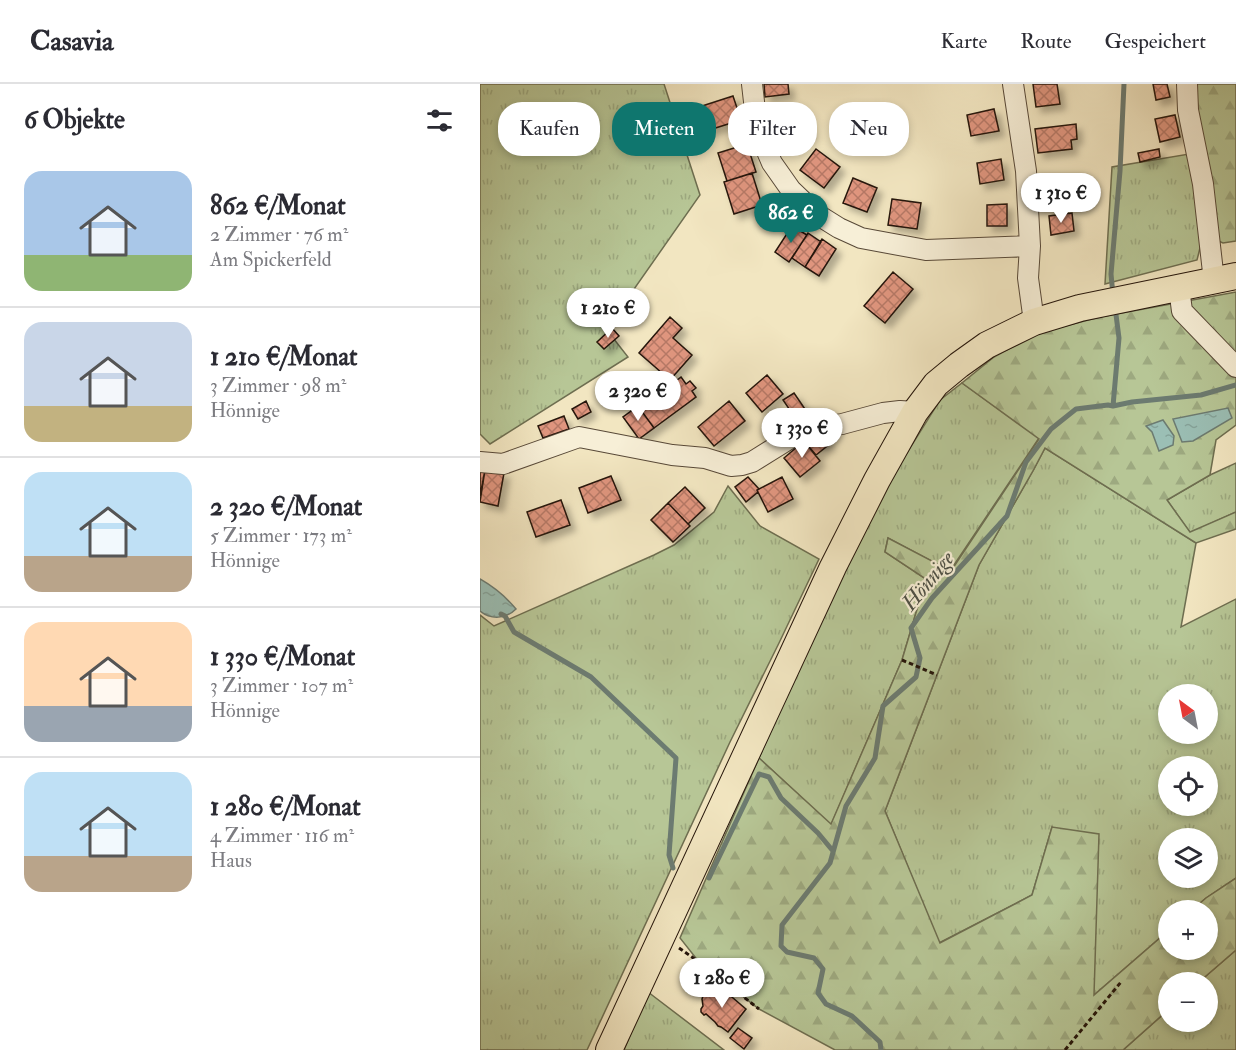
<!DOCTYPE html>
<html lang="de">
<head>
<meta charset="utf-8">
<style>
	body { margin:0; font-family:"IM FELL Double Pica",serif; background:#f7f7f7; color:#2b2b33; height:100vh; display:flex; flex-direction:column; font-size:22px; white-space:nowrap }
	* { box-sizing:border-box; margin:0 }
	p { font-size:20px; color:#7c7c81 }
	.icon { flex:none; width:33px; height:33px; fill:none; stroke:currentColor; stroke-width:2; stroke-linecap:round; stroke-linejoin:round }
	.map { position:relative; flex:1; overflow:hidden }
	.drawer { display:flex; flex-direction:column; background:#fff; width:480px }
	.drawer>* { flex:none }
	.guide { position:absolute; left:18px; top:18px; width:570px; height:54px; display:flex; gap:12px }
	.needle { width:39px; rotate:328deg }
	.controls { position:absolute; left:678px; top:600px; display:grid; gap:12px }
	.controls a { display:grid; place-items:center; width:60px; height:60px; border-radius:50%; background:#fff; box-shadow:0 3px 9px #0003; font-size:30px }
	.price { position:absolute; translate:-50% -51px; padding:0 14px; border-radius:21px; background:#fff; color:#222; font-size:20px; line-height:39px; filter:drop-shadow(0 2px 3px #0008) }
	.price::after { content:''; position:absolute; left:50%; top:36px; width:18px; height:14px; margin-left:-9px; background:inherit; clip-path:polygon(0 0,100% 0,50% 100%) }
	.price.selected { background:#0f766e; color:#fff }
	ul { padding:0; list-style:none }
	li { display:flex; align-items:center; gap:18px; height:150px; padding:0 24px }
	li+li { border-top:2px solid #e1e1e2 }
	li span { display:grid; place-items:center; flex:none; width:168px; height:120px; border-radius:18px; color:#555 }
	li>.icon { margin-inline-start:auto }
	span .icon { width:72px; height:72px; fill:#fffc; stroke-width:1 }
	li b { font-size:26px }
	h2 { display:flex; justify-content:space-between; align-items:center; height:72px; padding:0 24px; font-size:26px }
	.chip { padding:0 21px; border-radius:24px; background:#fff; box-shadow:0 3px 9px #0003; font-size:21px; line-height:54px }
	.chip.selected { background:#0f766e; color:#fff }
	header { display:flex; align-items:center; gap:36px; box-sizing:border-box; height:84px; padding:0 30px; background:#fff; border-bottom:2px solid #e1e1e2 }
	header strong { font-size:28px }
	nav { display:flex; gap:33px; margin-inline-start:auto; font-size:21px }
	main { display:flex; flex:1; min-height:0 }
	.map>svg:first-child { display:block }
	.grass { fill:url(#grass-tufts); stroke:#6e6e50; stroke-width:1.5; fill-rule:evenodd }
	.forest { fill:url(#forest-firs); stroke:#6e6e50; stroke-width:1.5 }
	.water { fill:url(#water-ripples); stroke:#6c7b71; stroke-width:1.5 }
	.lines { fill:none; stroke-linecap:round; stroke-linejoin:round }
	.stream { stroke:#6c7b71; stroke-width:5 }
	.building { fill:url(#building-cross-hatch); stroke:#25150a; stroke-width:1.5; filter:url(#shadow) }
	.minor-casing { stroke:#584938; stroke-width:22 }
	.major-casing { stroke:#25150a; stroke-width:28 }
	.path { stroke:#25150a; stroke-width:3; stroke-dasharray:4.5 3; stroke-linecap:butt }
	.minor { stroke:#f7efd7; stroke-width:20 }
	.major { stroke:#f2e6c1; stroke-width:26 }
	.labels { text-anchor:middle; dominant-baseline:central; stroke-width:4.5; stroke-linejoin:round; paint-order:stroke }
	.water-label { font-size:22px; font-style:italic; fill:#4e5046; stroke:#f7efd7 }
</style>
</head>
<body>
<header>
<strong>Casavia</strong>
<nav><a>Karte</a><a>Route</a><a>Gespeichert</a></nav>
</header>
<main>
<section class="drawer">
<h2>6 Objekte<svg class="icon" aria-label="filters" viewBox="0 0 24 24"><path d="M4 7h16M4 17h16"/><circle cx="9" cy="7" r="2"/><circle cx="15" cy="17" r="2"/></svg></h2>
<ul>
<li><span style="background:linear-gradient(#a9c7e8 70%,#8fb573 0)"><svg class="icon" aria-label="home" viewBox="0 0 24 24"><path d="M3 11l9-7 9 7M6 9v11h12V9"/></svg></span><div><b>862 €/Monat</b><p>2 Zimmer · 76 m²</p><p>Am Spickerfeld</p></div></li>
<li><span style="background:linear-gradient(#c9d6e8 70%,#c2b280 0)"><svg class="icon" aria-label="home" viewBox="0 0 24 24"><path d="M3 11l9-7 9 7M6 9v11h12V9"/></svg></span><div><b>1 210 €/Monat</b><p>3 Zimmer · 98 m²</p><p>Hönnige</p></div></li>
<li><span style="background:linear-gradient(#bfe0f5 70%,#b9a48a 0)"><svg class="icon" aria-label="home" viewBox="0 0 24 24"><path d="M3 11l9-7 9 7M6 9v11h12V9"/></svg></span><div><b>2 320 €/Monat</b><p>5 Zimmer · 173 m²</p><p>Hönnige</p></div></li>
<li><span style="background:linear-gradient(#ffd9b3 70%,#9aa5b1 0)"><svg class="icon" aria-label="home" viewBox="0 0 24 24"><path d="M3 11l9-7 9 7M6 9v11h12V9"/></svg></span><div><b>1 330 €/Monat</b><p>3 Zimmer · 107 m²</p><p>Hönnige</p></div></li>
<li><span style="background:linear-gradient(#bfe0f5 70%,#b9a48a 0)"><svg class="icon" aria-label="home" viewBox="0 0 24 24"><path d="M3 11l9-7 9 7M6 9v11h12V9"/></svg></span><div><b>1 280 €/Monat</b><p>4 Zimmer · 116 m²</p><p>Haus</p></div></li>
</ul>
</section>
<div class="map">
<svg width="756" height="966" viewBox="0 0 756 966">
	<defs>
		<pattern id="grass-tufts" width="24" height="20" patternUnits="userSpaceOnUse" patternTransform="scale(1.5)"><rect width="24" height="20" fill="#b7c696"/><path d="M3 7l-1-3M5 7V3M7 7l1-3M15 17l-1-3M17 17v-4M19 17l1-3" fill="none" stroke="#9da980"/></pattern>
		<pattern id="forest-firs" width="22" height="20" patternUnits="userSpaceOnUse" patternTransform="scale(1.5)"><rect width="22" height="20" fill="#b7c696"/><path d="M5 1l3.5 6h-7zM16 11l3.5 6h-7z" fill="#9da980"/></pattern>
		<pattern id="water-ripples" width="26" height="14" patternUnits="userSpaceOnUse" patternTransform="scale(1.5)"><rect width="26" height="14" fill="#9bbfb5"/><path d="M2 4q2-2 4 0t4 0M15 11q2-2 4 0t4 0" fill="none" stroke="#85a39a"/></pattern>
		<pattern id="building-cross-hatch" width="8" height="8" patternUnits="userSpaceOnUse" patternTransform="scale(1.5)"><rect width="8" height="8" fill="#df957e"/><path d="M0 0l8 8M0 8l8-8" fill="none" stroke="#b57865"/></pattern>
		<filter id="shadow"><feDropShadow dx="5.5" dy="5.5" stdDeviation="3" flood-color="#0004"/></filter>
	</defs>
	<rect width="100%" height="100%" fill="#f2e6c1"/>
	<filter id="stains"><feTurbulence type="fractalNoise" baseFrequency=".00333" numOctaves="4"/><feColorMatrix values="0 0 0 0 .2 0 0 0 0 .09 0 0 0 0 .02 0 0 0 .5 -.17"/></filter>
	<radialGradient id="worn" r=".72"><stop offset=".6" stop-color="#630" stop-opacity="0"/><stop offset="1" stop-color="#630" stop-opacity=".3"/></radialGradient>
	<path class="grass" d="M0 0H184L220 111 126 245 148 273 10 360 0 350Z
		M709 70 724 148 717 176 625 200 632 83Z
		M482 299 559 354 470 487 408 454 405 468 446 495 422 576 351 741 279 674 354 506 408 399 460 316Z
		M565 364 716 459 701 543 756 515V794L726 814 712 826H688V847L614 911 572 743 552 811 459 859 405 727 499 481 554 385ZM688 610H728V650H688ZM688 682H728V722H688ZM688 754H728V794H688Z
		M756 379V428L710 449 687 416 730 391Z
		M248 402 280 442 339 475 299 559 250 658 107 966H0V531L14 542 174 471 194 461 234 428Z
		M756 866V966H643L688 926V938H728V898H719Z
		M168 908 244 966H144Z"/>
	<path class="forest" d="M713 0H756V157L743 159 736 156Z
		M756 208V341L736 356 730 391 687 416 710 448 756 428V445L716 459 565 364 554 385 499 481 405 727 460 859 552 811 572 743 619 750 614 911 688 847V866H728V826H712L726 814 756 794V866L719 898H688V926L643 966H355L279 925 219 878 200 854 279 674 351 740 422 576 446 495 405 468 408 454 471 487 559 355 482 299 514 273 558 249 620 233Z"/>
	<path class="water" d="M748 324 752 334 713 357 702 358 693 335Z
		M683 336 694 352 693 361 679 367 672 348 666 342Z
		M0 495C14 503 26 513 36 525 26 535 11 536 0 527Z"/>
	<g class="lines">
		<path class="stream" d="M633 211 631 190 640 87 644 0
			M633 322 639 254 635 223
			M21 530 25 532 34 548 111 593 196 674 189 771 193 784
			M229 794 279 690 289 693 301 714 338 749 353 767
			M401 966 400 958 372 932 346 920 338 909 343 885 334 874 307 868 301 862 302 841 350 779 366 722 395 674 403 622 436 593 440 574 431 544 452 514 527 432 546 378 571 345 596 325 628 321 633 322 652 318 721 311 756 301"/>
	</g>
	<path class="building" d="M284 0H308L309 10 285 13Z
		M553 0H577L580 20 556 23Z
		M673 0H687L690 13 676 16Z
		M253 12 261 36 229 46 222 22Z
		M319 23 330 49 307 59 296 33Z
		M514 25 519 47 491 52 487 31Z
		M695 31 700 53 680 58 675 35Z
		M596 40 597 55 591 56 592 65 558 69 555 45Z
		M267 60 276 88 247 97 238 69Z
		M336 65 360 83 344 104 320 86Z
		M679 65 680 73 660 78 658 69Z
		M521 75 524 96 500 100 497 79Z
		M272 89 282 121 254 130 244 98Z
		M587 92 590 112 565 116 562 95Z
		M373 94 397 104 387 128 363 119Z
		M412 115 441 119 437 145 408 141Z
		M527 120V142H507V121Z
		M592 129 594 147 571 151 569 132Z
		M312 142 327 151 309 178 295 168Z
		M328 149 341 158 325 183 312 174Z
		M342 155 356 165 339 192 325 183Z
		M413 188 433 205 405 239 384 222Z
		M190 233 202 244 193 254 212 271 190 296 159 269Z
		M132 244 139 252 124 265 117 258Z
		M287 291 303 310 282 328 266 309Z
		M201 293 206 300 210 297 216 304 212 307 216 313 174 344 160 325Z
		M314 309 327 328 316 335 303 316Z
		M106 317 111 328 98 335 92 325Z
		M249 317 265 337 234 362 218 343Z
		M158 322 174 344 159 355 143 333Z
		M84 332 89 345 63 354 58 342Z
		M338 346 350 360 336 371 324 357Z
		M324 357 340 377 320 393 304 374Z
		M0 385 5 386 0 412Z
		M5 386 24 389 18 422 0 418Z
		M131 392 141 416 108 429 99 404Z
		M268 393 279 405 277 406 278 408 266 418 255 403Z
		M302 393 313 415 288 428 277 406Z
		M205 403 225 424 208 440 188 419Z
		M81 416 90 441 56 453 47 428Z
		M188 419 210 442 193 458 171 436Z
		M235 906H239L243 912 246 908 266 925 248 948 241 943 238 942 235 938 226 930 224 931 221 928V925L223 922 222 915 223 912 229 908 233 909Z
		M258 944 272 954 264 965 250 954Z"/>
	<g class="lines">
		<g class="minor-casing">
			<path id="minor" d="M272 0 277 44 292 79 311 106 335 129 359 144 381 154 446 166 550 162
				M533 0 546 87 550 162 548 194 554 238
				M707 0 708 26 723 100 734 197
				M699 204 702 227 756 283
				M0 378 23 380 99 353 192 371 225 374 251 382 262 381 272 378 309 355 330 345 362 340 403 329 420 327 435 328"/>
		</g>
		<g class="major-casing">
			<path id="major" d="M129 966 353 483 397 396 435 328 456 300 479 281 507 261 554 238 600 224 756 192"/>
		</g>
		<path class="path" d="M422 576 457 591
			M199 864 219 878 279 925
			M585 966 641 898"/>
		<use href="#minor" class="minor"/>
		<use href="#major" class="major"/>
	</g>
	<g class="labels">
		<g class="water-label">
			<text transform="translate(448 497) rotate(-51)">Hönnige</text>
		</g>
	</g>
	<rect width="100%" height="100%" filter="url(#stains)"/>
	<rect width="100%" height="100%" fill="url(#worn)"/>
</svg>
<div class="controls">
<a><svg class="needle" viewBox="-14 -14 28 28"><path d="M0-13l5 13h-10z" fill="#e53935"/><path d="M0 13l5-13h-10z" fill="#7c7c81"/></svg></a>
<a><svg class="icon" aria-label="locate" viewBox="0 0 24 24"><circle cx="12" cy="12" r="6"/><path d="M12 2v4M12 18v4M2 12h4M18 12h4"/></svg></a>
<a><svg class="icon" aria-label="layers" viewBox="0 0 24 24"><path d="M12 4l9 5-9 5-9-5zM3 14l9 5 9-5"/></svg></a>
<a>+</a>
<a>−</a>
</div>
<b class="price" style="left:581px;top:140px">1 310 €</b>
<b class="price selected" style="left:311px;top:160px">862 €</b>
<b class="price" style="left:128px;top:255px">1 210 €</b>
<b class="price" style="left:158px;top:338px">2 320 €</b>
<b class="price" style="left:322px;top:375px">1 330 €</b>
<b class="price" style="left:242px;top:925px">1 280 €</b>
<div class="guide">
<a class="chip">Kaufen</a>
<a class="chip selected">Mieten</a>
<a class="chip">Filter</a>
<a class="chip">Neu</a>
</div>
</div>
</main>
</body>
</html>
